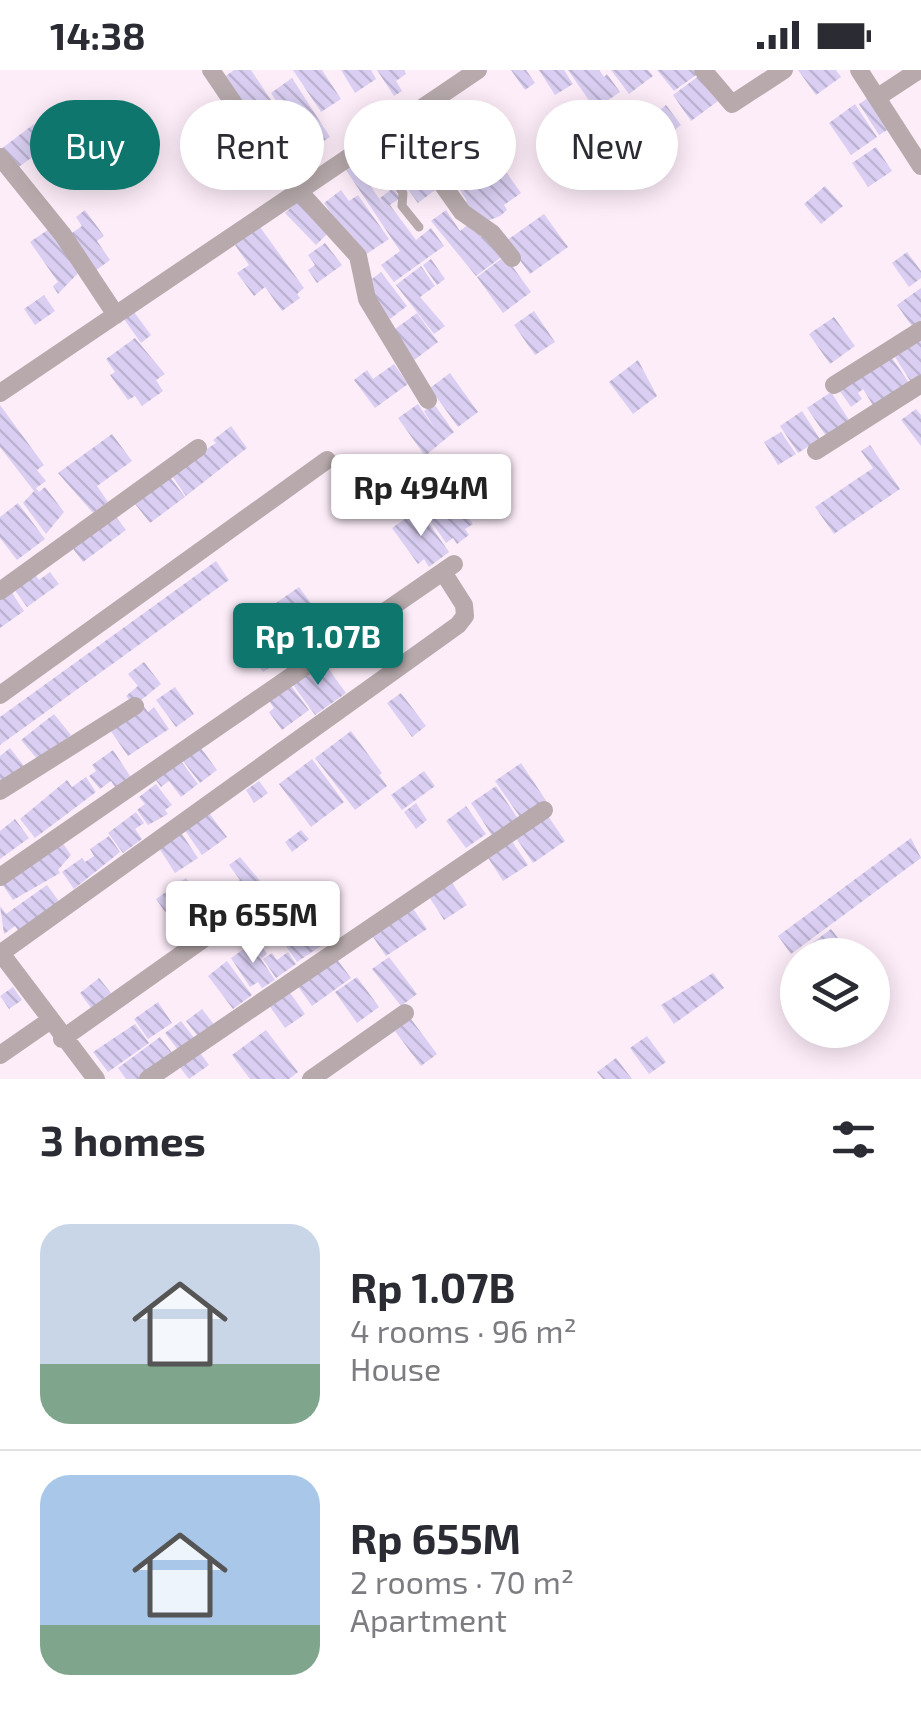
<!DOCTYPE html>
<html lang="en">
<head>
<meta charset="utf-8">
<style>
	body { margin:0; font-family:"Exo 2",sans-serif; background:#f2f2f3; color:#2b2b33; height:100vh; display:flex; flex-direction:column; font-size:38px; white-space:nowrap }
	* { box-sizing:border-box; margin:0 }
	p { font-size:32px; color:#7c7c81 }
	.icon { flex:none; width:55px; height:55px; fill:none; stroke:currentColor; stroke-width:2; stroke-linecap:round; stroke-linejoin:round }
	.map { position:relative; height:1009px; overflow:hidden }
	.side { display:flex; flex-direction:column; background:#fff; flex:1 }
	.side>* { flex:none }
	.hud { position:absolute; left:30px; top:30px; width:862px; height:90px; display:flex; gap:20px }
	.controls { position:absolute; left:780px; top:868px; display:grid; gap:20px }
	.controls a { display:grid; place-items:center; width:110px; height:110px; border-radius:50%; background:#fff; box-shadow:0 5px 25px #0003; font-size:50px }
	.price { position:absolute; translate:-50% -85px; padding:0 22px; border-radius:10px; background:#fff; color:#222; font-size:32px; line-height:65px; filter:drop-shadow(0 2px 5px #0008) }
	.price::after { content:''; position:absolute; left:50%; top:60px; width:30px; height:22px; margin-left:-15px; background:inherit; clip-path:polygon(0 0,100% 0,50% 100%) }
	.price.active { background:#0f766e; color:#fff }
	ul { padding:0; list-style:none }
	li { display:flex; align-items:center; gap:30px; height:250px; padding:0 40px }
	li+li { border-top:2px solid #e1e1e2 }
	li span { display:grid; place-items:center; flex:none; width:280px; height:200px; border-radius:30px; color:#555 }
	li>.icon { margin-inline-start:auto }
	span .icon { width:120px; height:120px; fill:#fffc; stroke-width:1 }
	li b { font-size:42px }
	h2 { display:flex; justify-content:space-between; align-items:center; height:120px; padding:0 40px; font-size:42px }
	.chip { padding:0 35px; border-radius:45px; background:#fff; box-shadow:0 5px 25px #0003; font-size:35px; line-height:90px }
	.chip.active { background:#0f766e; color:#fff }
	.status { display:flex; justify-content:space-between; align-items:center; height:70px; padding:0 50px; background:#fff; direction:ltr }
	.status svg { height:28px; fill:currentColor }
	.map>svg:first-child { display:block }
	.building { fill:url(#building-back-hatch) }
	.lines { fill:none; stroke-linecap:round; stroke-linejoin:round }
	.service { stroke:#b8aaac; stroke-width:9 }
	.minor { stroke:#b8aaac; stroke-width:18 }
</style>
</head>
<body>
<div class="status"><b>14:38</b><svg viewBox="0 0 49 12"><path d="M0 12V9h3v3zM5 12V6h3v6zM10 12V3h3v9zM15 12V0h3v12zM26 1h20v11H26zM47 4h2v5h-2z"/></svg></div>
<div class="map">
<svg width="921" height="1009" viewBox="0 0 921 1009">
	<defs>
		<pattern id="building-back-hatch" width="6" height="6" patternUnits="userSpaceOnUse" patternTransform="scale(2.5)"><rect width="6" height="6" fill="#dacff2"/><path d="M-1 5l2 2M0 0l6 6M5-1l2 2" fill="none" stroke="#bcb2d1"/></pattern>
	</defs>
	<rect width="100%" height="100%" fill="#fdedf9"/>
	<path class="building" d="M234 0H251L279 42 256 58 223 8Z
		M293 0H322L341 29 321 42Z
		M341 0H371L376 9 355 23Z
		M377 0H404L406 4 396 11 402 21 394 26Z
		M511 0H526L535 13 525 20Z
		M539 0H564L573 14 555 25Z
		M568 0H599L604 7 607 4 620 22 595 39Z
		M611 0H648L653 6 629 24Z
		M657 0H696L699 3 674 21Z
		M798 0H836L841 7 816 25Z
		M700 5 718 31 691 51 673 25Z
		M292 8 330 67 308 81 271 23Z
		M871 26 892 57 879 65 859 34Z
		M855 34 877 67 851 85 829 53Z
		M666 35 681 55 660 71 645 52Z
		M280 43 309 86 299 93 294 85 283 92 259 58Z
		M34 54 49 75 16 99 1 79Z
		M876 77 892 101 868 117 852 93Z
		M412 81 439 117 418 133 391 97Z
		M354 94 387 139 380 128 393 118 400 128 390 135 416 170 431 158 444 176 394 212 381 195 400 181 346 100Z
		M506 102 521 123 504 135 507 140 500 146 477 155 463 135 467 131 460 120 478 106 486 117Z
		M825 116 843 136 821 154 804 134Z
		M341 120 349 131 358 125 389 169 362 187 324 133Z
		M299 130 330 161 316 175 285 143Z
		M85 140 104 166 97 171 110 190 95 201 69 165 82 156 76 147Z
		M446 140 460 161 470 153 481 167 487 163 504 185 476 206 431 151Z
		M544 144 568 177 530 204 506 171Z
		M260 157 304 218 297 224 300 228 282 241 265 217 254 226 237 203 249 195 235 175Z
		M49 159 79 202 58 224 53 216 58 212 30 172Z
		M325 173 342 195 317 213 308 200 315 195 308 185Z
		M907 182 921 201V208L909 217 892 193Z
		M505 186 531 222 503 243 477 207Z
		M431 189 445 209 437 215 423 195Z
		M421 196 435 216 420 227 445 256 434 264 396 215Z
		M381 202 407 236 390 249 364 215Z
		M921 218V254L914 259 897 235Z
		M44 225 55 241 35 255 24 239Z
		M534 241 555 272 535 285 514 255Z
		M134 242 151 265 141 273 124 249Z
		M417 243 438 272 413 291 391 262Z
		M834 247 855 276 830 294 809 264Z
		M135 268 165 304 156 310 163 321 142 336 135 326 128 330 110 305 115 302 106 289Z
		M921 270V306L911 312 895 287Z
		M890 285 909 313 874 337 863 319 858 323 862 329 851 337 839 320Z
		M638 290 657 326 633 344 609 312Z
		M394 294 408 314 375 338 354 310 367 300 373 309Z
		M450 303 478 342 458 357 430 318Z
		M831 322 849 350 826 366 807 338Z
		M418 334 436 361 424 341 434 334 454 362 425 386 398 348Z
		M0 335 44 395 37 400 46 411 36 418 39 422 45 417 64 442 46 464 23 433 34 421 0 377Z
		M916 339 921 345V376L901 350Z
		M802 341 820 369 798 383 780 356Z
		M231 356 247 378 186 426 170 403 216 373 213 370Z
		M781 362 796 384 778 395 764 372Z
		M112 364 132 391 97 416 108 432 93 443 58 403Z
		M870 375 900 419 834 464 815 437 873 398 861 381Z
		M167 403 185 427 150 453 132 430Z
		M447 419 473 454 465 459 469 465 457 474 453 468 446 473 421 437Z
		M18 433 45 469 17 490 0 468V447Z
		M419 439 449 482 429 497 424 489 418 494 392 458Z
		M114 444 126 460 83 492 71 476Z
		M216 491 229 510 0 675V647Z
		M32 500 39 510 50 502 59 514 27 537 11 515Z
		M8 517 24 541 0 558V522Z
		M299 517 325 552 299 570 273 535Z
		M274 540 296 571 285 579 290 585 282 590 256 553Z
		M253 555 279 591 263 602 238 567Z
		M322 590 346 623 315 645 291 612Z
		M144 592 161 614 134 636 126 626 138 616 128 604Z
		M289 613 309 640 282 660 269 642 274 638 267 628Z
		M175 617 194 644 176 657 156 630Z
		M401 623 426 656 412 667 387 633Z
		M144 636 148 642 154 637 169 659 128 686 108 657Z
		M54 644 71 665 39 691 21 670Z
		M351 661 382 703 379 705 387 716 355 740 315 688Z
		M198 674 217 700 200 713 180 687Z
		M10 678 24 696 0 714V686Z
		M113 680 132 709 117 720 111 711 100 719 89 706 96 701 92 695Z
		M178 687 198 714 181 727 169 711 161 717 153 706Z
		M312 689 344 732 311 757 279 714Z
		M521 693 547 732 522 750 495 711Z
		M424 701 435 716 402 740 391 725Z
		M86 707 96 722 35 768 20 749 67 710 72 717Z
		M259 711 268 723 254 733 246 720Z
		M156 714 172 735 165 740 168 744 148 755 137 740 145 734 139 727Z
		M496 716 519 750 493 767 471 733Z
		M416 733 427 750 416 759 404 742Z
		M466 736 486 764 466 778 446 751Z
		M206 739 227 767 202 785 182 756Z
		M136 742 144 753 135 759 142 769 123 783 108 763Z
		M546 743 565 771 533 793 514 765Z
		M15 749 29 768 0 789V761Z
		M301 760 309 769 292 782 285 772Z
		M182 764 198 788 175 803 159 778Z
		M109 766 120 782 74 819 62 802 82 788 85 792 94 786 90 779Z
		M509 767 528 795 503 811 485 783Z
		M911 768 921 788 791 884 778 866Z
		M62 772 71 785 58 800 60 803 13 830 2 814Z
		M240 787 267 819 255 828 248 819 252 828 232 843 219 826 240 810 229 795Z
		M448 807 467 835 444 850 426 822Z
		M186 808 213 845 193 860 181 843 171 850 156 829Z
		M47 815 61 834 20 863 15 856 4 864 0 836 6 844Z
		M410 834 427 859 386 886 369 861Z
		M300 847 321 876 297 892 277 863Z
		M831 859 841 872 823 885H796Z
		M251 874 254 879 260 875 267 884 262 888 257 883 275 910 262 918 258 912 250 917 231 888Z
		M288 882 296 894 276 908 263 889 272 883 277 890Z
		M333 884 351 908 312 936 294 911Z
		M389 887 417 924 401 936 372 899Z
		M227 891 252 925 233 939 208 906Z
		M713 903 724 918 674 954 661 935Z
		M357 907 379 937 357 953 335 922Z
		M99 908 111 923 91 938 80 923Z
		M13 917 22 930 9 939 0 926Z
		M286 917 305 944 285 958 266 931Z
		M158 932 172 953 148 969 134 949Z
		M202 939 216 957 200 969 186 951Z
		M411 949 437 984 421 996 395 961Z
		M181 951 195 969 179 981 165 963Z
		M135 954 149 973 108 1002 93 982Z
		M266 960 298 1002 289 1009H250L232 985Z
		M647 966 666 992 649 1004 630 978Z
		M160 967 173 984 139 1009H126L118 998Z
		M195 976 209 995 189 1009 175 991Z
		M616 988 632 1009H603L597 1002Z"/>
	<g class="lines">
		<path class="service" d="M368 74 403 123 402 136 419 157"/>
		<path class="minor" d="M211 0 277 97 358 186 367 229 428 330
			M703 0 732 34 784 0
			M859 0 921 96
			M878 27 919 0
			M399 53 462 142 492 163 512 188
			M0 87 63 165 116 245
			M834 315 921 260
			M0 323 478 0
			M816 381 921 314
			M0 521 198 378
			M0 625 327 390
			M0 721 135 636
			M0 807 454 494
			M0 882 96 1009
			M1 883 458 555 465 546 464 535 443 502
			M62 969 271 821
			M0 985 49 951
			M148 1009 544 740
			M311 1009 405 943"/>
	</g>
</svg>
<div class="controls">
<a><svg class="icon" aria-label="layers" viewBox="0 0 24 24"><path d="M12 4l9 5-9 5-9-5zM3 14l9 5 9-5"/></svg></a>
</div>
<b class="price" style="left:421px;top:469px">Rp 494M</b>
<b class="price active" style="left:318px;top:618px">Rp 1.07B</b>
<b class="price" style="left:253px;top:896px">Rp 655M</b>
<div class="hud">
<a class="chip active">Buy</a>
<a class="chip">Rent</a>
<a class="chip">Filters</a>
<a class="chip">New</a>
</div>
</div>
<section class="side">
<h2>3 homes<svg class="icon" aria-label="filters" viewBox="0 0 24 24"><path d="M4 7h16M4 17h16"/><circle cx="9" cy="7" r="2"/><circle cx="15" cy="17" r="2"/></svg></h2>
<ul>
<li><span style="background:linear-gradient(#c9d6e8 70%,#7fa58c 0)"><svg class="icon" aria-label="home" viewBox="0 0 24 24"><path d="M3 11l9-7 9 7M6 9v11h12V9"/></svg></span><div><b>Rp 1.07B</b><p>4 rooms · 96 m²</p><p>House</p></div></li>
<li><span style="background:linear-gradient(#a9c7e8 75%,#7fa58c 0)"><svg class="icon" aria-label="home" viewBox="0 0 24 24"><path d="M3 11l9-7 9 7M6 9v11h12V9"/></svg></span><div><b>Rp 655M</b><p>2 rooms · 70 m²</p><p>Apartment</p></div></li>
</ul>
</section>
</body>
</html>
